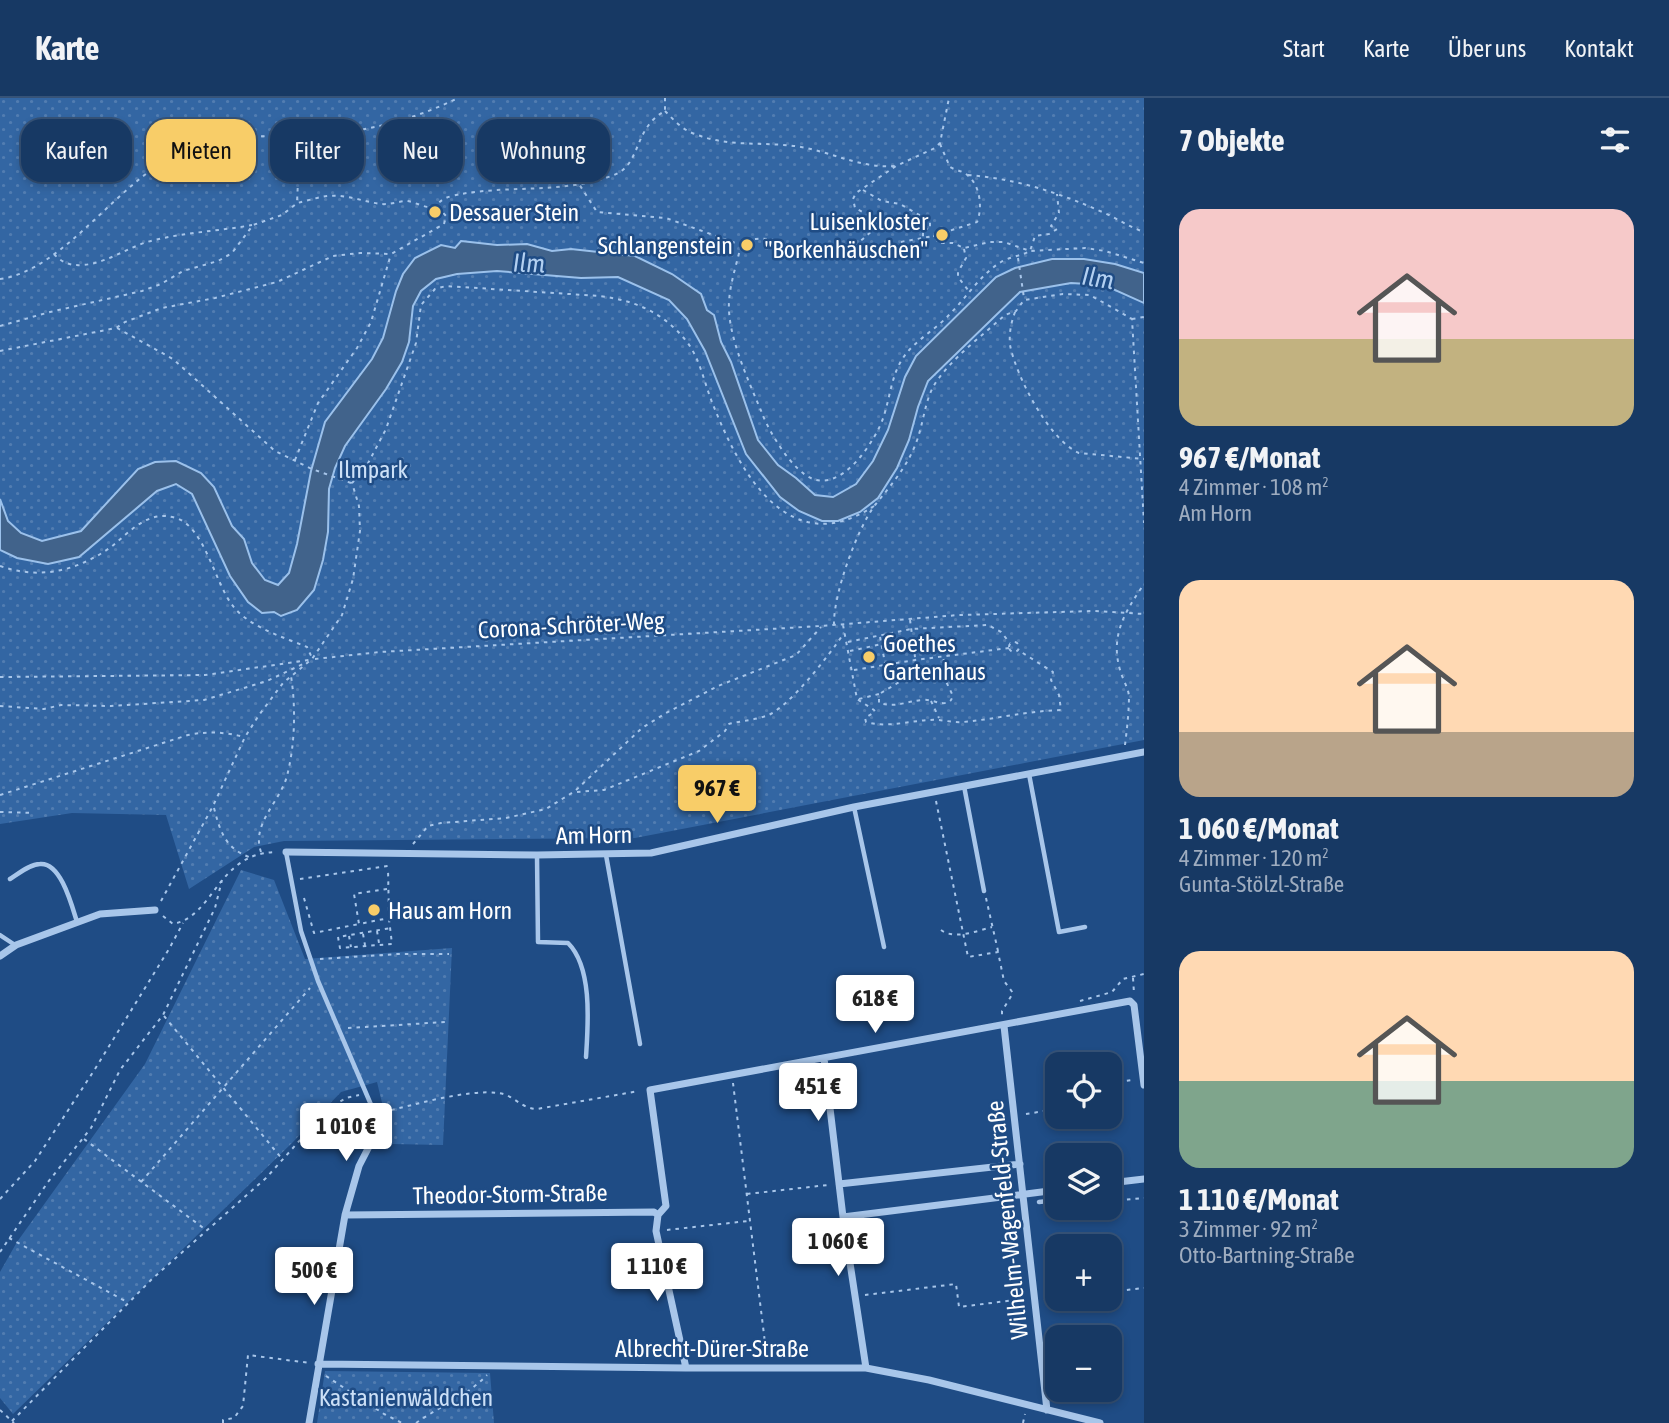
<!DOCTYPE html>
<html lang="de">
<head>
<meta charset="utf-8">
<style>
	body { margin:0; font-family:"Asap Condensed",sans-serif; background:#24446d; color:#f1f3f6; height:100vh; display:flex; flex-direction:column; font-size:26px; white-space:nowrap }
	* { box-sizing:border-box; margin:0 }
	p { font-size:23px; color:#9eacbf }
	.icon { flex:none; width:38px; height:38px; fill:none; stroke:currentColor; stroke-width:2; stroke-linecap:round; stroke-linejoin:round }
	.map { position:relative; flex:1; overflow:hidden }
	.sheet { display:flex; flex-direction:column; background:#173964; width:525px }
	.sheet>* { flex:none }
	.top-card { position:absolute; left:21px; top:21px; width:665px; height:63px; display:flex; gap:14px }
	.tools { position:absolute; left:1045px; top:954px; display:grid; gap:14px }
	.tools a { display:grid; place-items:center; width:77px; height:77px; border-radius:14px; background:#173964; box-shadow:0 4px 10px #0003,0 0 0 2px #365378; font-size:35px }
	.price { position:absolute; translate:-50% -60px; padding:0 16px; border-radius:7px; background:#fff; color:#222; font-size:23px; line-height:46px; filter:drop-shadow(0 2px 4px #0008) }
	.price::after { content:''; position:absolute; left:50%; top:42px; width:21px; height:16px; margin-left:-10px; background:inherit; clip-path:polygon(0 0,100% 0,50% 100%) }
	.price.current { background:#f8cd68; color:#111 }
	ul { padding:0; list-style:none }
	li { display:grid; align-content:center; gap:14px; height:371px; padding:0 35px }
	li span { display:grid; place-items:center; height:217px; border-radius:21px; color:#555 }
	li>.icon { margin-inline-start:auto }
	span .icon { width:126px; height:126px; fill:#fffc; stroke-width:1 }
	li b { font-size:30px }
	h2 { display:flex; justify-content:space-between; align-items:center; height:84px; padding:0 35px; font-size:30px }
	.chip { padding:0 24px; border-radius:21px; background:#173964; box-shadow:0 4px 10px #0003,0 0 0 2px #365378; font-size:24px; line-height:63px }
	.chip.current { background:#f8cd68; color:#111 }
	header { display:flex; align-items:center; gap:42px; box-sizing:border-box; height:98px; padding:0 35px; background:#173964; border-bottom:2px solid #365378 }
	header strong { font-size:33px }
	nav { display:flex; gap:38px; margin-inline-start:auto; font-size:24px }
	main { display:flex; flex:1; min-height:0 }
	.map>svg:first-child { display:block }
	.park { fill:url(#park-dots) }
	.water { fill:#41638b; stroke:#9bc1eb; stroke-width:2 }
	.lines { fill:none; stroke-linecap:round; stroke-linejoin:round }
	.path { stroke:#a8c6ea; stroke-width:2; stroke-dasharray:3.5 5; stroke-linecap:butt }
	.service { stroke:#a8c6ea; stroke-width:4.5 }
	.minor { stroke:#a8c6ea; stroke-width:7 }
	.poi-dot { fill:#f8cd68; stroke:#1f4c85; stroke-width:2.5 }
	.labels { text-anchor:middle; dominant-baseline:central; stroke-width:5; stroke-linejoin:round; paint-order:stroke }
	.poi-label { font-size:24px; fill:#fff; stroke:#1f4c85; text-anchor:start }
	.park-label { font-size:24px; fill:#cce0f7; stroke:#1f4c85 }
	.street-label { font-size:24px; fill:#fff; stroke:#1f4c85 }
	.water-label { font-size:26px; font-style:italic; fill:#b3d0f1; stroke:#1f4c85 }
</style>
</head>
<body>
<header>
<strong>Karte</strong>
<nav><a>Start</a><a>Karte</a><a>Über uns</a><a>Kontakt</a></nav>
</header>
<main>
<div class="map">
<svg width="1144" height="1325" viewBox="0 0 1144 1325">
	<defs>
		<pattern id="park-dots" width="8" height="8" patternUnits="userSpaceOnUse" patternTransform="scale(1.75)"><rect width="8" height="8" fill="#3366a3"/><path d="M2 2h.1M6 6h.1" fill="none" stroke="#527db1" stroke-width="1.8" stroke-linecap="round"/></pattern>
	</defs>
	<rect width="100%" height="100%" fill="#1f4c85"/>
	<path class="park" d="M0 0H1144V642L635 740 284 743 254 749 189 791 166 717 72 715 0 726Z
		M241 772 274 782 305 861 452 850 443 1047 392 1046 377 984 341 994 293 1044 13 1316 0 1300V1174L17 1144 145 966Z
		M325 1273 490 1275 494 1325H317Z"/>
	<path class="water" d="M461 143 497 147 527 146 552 153 571 151 635 158 672 176 701 196 707 212 714 217 721 244 731 264 758 342 778 367 796 380 815 397 833 399 856 386 873 363 888 332 905 279 916 258 996 179 1015 170 1052 161H1084L1115 166 1144 175V205L1104 187 1071 185 1020 194 928 283 918 309 909 342 897 370 878 400 860 414 838 423H822L799 413 780 399 746 356 705 253 687 221 669 202 618 179 581 180 497 173 457 176 436 181 421 193 413 208 409 244 402 264 386 291 345 348 335 370 329 391 328 434 323 462 314 492 297 512 281 518 274 514 262 515 248 504 230 478 192 396 176 386 157 393 79 459 48 466 17 460 0 452V401L8 423 21 435 42 443 81 433 138 371 155 364 176 363 201 375 214 389 232 428 244 441 252 465 265 482 278 487 289 475 297 446 311 373 325 324 372 261 383 240 396 193 403 176 415 160 441 147 455 150Z"/>
	<g class="lines">
		<path class="path" d="M665 13C674 22 682 32 695 36 729 50 766 43 801 49 834 55 863 71 896 68
			M300 39 297 105C307 103 318 99 328 98 346 96 364 104 381 106 390 107 399 103 407 103 414 104 421 108 428 109 437 110 438 103 446 100 450 98 457 97 461 96 512 87 564 96 614 77 642 66 633 30 665 13V0
			M940 46 950 69C955 72 962 73 966 76 980 86 983 109 977 124L949 133
			M580 71 579 86 597 114 666 120 741 147C746 145 751 141 756 141 788 138 816 166 852 148 863 143 872 132 881 124
			M968 77C1019 81 1063 96 1109 117 1121 123 1132 130 1144 134
			M863 92 882 103 900 106 930 123V131H923V139
			M918 117 881 124 855 110 853 101 856 95 896 68 935 50 940 45 949 0
			M947 132 950 136 947 142H939L934 138 940 133Z
			M936 140 938 145H953L964 150 990 144H1004L1030 153 1085 150 1105 153 1144 165
			M901 144 933 138
			M741 147C737 165 730 185 729 204 727 237 749 284 762 315 769 334 793 374 813 381 841 391 868 352 879 330 890 308 889 281 903 260 914 243 935 232 949 217 966 200 980 177 1001 164 1009 159 1021 158 1030 153L1035 138 1049 136 1057 131 1051 128 1059 115 1057 96
			M964 151 966 160 958 174V179L968 192
			M54 156C62 165 71 168 83 167 109 165 130 147 155 142 187 134 220 133 252 127
			M1018 160 1024 200
			M0 181C66 172 120 79 185 52 223 35 260 39 300 38 356 36 407 25 458 0
			M1015 214C1011 225 1009 235 1010 247 1016 278 1049 342 1079 355L1144 361
			M1132 221 1144 219
			M0 228 50 214 142 193 161 186 183 173 218 163 232 155 253 127 282 117 296 106
			M117 230 173 261 275 353 312 371 351 385
			M0 253 116 230 125 224 162 210 215 200 277 184 333 158 360 155 391 156 444 126 446 118 438 109
			M295 362 318 305 357 250 371 224 391 156
			M0 468C40 482 77 473 111 449 130 434 148 411 176 420 205 429 215 486 233 508 249 529 283 539 307 549L312 560
			M910 522 917 574
			M834 527C833 497 857 431 875 407 891 387 907 369 916 345 925 322 924 299 939 280 957 256 983 237 1005 217L1016 213 1024 202 1063 196 1090 197 1132 221 1144 425
			M843 527 857 601 874 612 875 614 865 620 866 624C888 630 908 623 930 622 941 621 952 625 963 624 996 621 1027 613 1061 612L1059 597 1051 582 1053 574 1018 552
			M880 539 885 565
			M1009 549a5 5 0 1 1 10 0a5 5 0 1 1-10 0Z
			M848 544 911 531 988 527 1001 534 1010 545
			M850 553 882 546
			M315 561 380 554 821 528 959 517 1094 513 1144 516
			M854 572 915 562 1009 550
			M0 579 205 577 309 562
			M881 595 901 583 895 565
			M859 601 879 596V605C898 610 906 603 923 602 931 601 938 606 945 605 951 604 951 602 953 598L942 575 945 566 943 560
			M931 603 939 620
			M0 608 44 611 61 607 111 608 204 602 267 583 305 565
			M1125 647C1127 631 1129 613 1129 598 1128 589 1122 580 1120 572 1110 537 1125 514 1144 486
			M577 694 604 692 699 653 725 633 729 626C741 623 754 622 766 618 788 611 831 555 844 535
			M0 697 188 637C208 633 225 634 244 639
			M936 703 968 859 998 854 1004 883 1013 895 1002 913V917
			M214 710C220 733 225 750 249 759
			M0 714 34 715
			M413 746 428 728 441 725 506 720 546 711 575 693 642 630 666 615 718 588 796 557 821 529
			M261 754C251 726 280 704 287 678 295 647 296 610 291 578
			M300 781 388 768
			M387 791 354 796 359 826 389 820 388 770
			M304 800 314 835 359 826
			M986 800 998 853
			M161 803 213 708 245 639 259 617 283 585 312 561 342 517 353 481 360 433 359 408 352 385 365 371 386 331 416 245 421 207 435 191 446 188 600 198C637 203 664 215 687 244 700 261 704 284 712 304 739 373 788 465 874 408
			M163 818 173 826C215 818 217 755 276 754
			M389 821 392 846 340 850 338 839 391 830
			M941 832C954 842 977 833 992 829
			M377 833 379 845
			M363 836 365 847
			M349 838 351 849
			M320 861 398 856H449
			M1133 880 1134 895
			M1080 903 1112 894 1123 881 1144 876
			M164 918 283 1062
			M348 930 446 924
			M733 985 767 1261
			M1110 985 1133 982
			M383 1014C414 1007 467 991 498 995 513 996 521 1011 537 1011L639 993
			M1026 1016 1057 1011
			M84 1041 206 1132
			M141 1084 310 890
			M747 1096 828 1087
			M0 1101 35 1063 95 971 169 851 183 825
			M1110 1103 1144 1100
			M667 1132 748 1123
			M9 1140 127 1204
			M0 1154 48 1084 91 1030 120 972 163 917 215 810 222 782
			M1110 1194 1144 1190
			M865 1197 956 1186 959 1209 1023 1201
			M1044 1202 1057 1200
			M326 1278 384 1316 402 1325
			M0 1312 14 1325
			M12 1323 152 1181 266 1080 328 1011 346 1000 359 997
			M223 1325V1322L234 1320 243 1308 248 1257 310 1265
			M416 1325C440 1308 466 1299 487 1277
			M1023 1325 1025 1316"/>
		<path class="service" d="M1029 676 1059 834 1085 829
			M964 688 984 793
			M854 709 884 849
			M286 754 301 833 318 883 375 1016
			M606 757 640 946
			M537 758 538 844 568 845C593 870 588 927 586 959
			M10 781C18 776 30 766 40 766 61 764 72 808 77 824
			M0 837 15 847
			M1039 1104 1057 1102"/>
		<path class="minor" d="M286 754 537 757 651 755 854 709 1144 654
			M0 858 16 847 100 816 155 812
			M1004 928 1047 1312
			M824 960 843 1119 866 1270
			M1110 1085 1144 1081
			M839 1086 1020 1066
			M345 1117 654 1114 658 1117 656 1133 686 1270
			M658 1117 666 1108 650 992 1130 903 1134 907 1144 987
			M843 1119 1057 1092
			M318 1266 686 1270H866L929 1282 1100 1325
			M309 1325 345 1117 359 1068 377 1033 375 1016"/>
	</g>
	<g class="poi-dot">
		<circle cx="435" cy="114" r="7"/>
		<circle cx="942" cy="137" r="7"/>
		<circle cx="747" cy="147" r="7"/>
		<circle cx="869" cy="559" r="7"/>
		<circle cx="374" cy="812" r="7"/>
	</g>
	<g class="labels">
		<g class="poi-label">
			<text x="449" y="114">Dessauer Stein</text>
			<text x="928" y="123" text-anchor="end">Luisenkloster<tspan x="928" dy="28">"Borkenhäuschen"</tspan></text>
			<text x="733" y="147" text-anchor="end">Schlangenstein</text>
			<text x="883" y="545">Goethes<tspan x="883" dy="28">Gartenhaus</tspan></text>
			<text x="388" y="812">Haus am Horn</text>
		</g>
		<g class="park-label">
			<text x="373" y="371">Ilmpark</text>
			<text x="406" y="1299">Kastanienwäldchen</text>
		</g>
		<g class="street-label">
			<text transform="translate(571 527) rotate(-3)">Corona-Schröter-Weg</text>
			<text transform="translate(594 737) rotate(-1)">Am Horn</text>
			<text transform="translate(510 1096) rotate(-1)">Theodor-Storm-Straße</text>
			<text transform="translate(1007 1122) rotate(-96)">Wilhelm-Wagenfeld-Straße</text>
			<text x="712" y="1250">Albrecht-Dürer-Straße</text>
		</g>
		<g class="water-label">
			<text transform="translate(529 165) rotate(2)">Ilm</text>
			<text transform="translate(1098 180) rotate(9)">Ilm</text>
		</g>
	</g>
</svg>
<div class="tools">
<a><svg class="icon" aria-label="locate" viewBox="0 0 24 24"><circle cx="12" cy="12" r="6"/><path d="M12 2v4M12 18v4M2 12h4M18 12h4"/></svg></a>
<a><svg class="icon" aria-label="layers" viewBox="0 0 24 24"><path d="M12 4l9 5-9 5-9-5zM3 14l9 5 9-5"/></svg></a>
<a>+</a>
<a>−</a>
</div>
<b class="price current" style="left:717px;top:727px">967 €</b>
<b class="price" style="left:875px;top:937px">618 €</b>
<b class="price" style="left:818px;top:1025px">451 €</b>
<b class="price" style="left:346px;top:1065px">1 010 €</b>
<b class="price" style="left:838px;top:1180px">1 060 €</b>
<b class="price" style="left:657px;top:1205px">1 110 €</b>
<b class="price" style="left:314px;top:1209px">500 €</b>
<div class="top-card">
<a class="chip">Kaufen</a>
<a class="chip current">Mieten</a>
<a class="chip">Filter</a>
<a class="chip">Neu</a>
<a class="chip">Wohnung</a>
</div>
</div>
<section class="sheet">
<h2>7 Objekte<svg class="icon" aria-label="filters" viewBox="0 0 24 24"><path d="M4 7h16M4 17h16"/><circle cx="9" cy="7" r="2"/><circle cx="15" cy="17" r="2"/></svg></h2>
<ul>
<li><span style="background:linear-gradient(#f6c9c9 60%,#c2b280 0)"><svg class="icon" aria-label="home" viewBox="0 0 24 24"><path d="M3 11l9-7 9 7M6 9v11h12V9"/></svg></span><div><b>967 €/Monat</b><p>4 Zimmer · 108 m²</p><p>Am Horn</p></div></li>
<li><span style="background:linear-gradient(#ffd9b3 70%,#b9a48a 0)"><svg class="icon" aria-label="home" viewBox="0 0 24 24"><path d="M3 11l9-7 9 7M6 9v11h12V9"/></svg></span><div><b>1 060 €/Monat</b><p>4 Zimmer · 120 m²</p><p>Gunta-Stölzl-Straße</p></div></li>
<li><span style="background:linear-gradient(#ffd9b3 60%,#7fa58c 0)"><svg class="icon" aria-label="home" viewBox="0 0 24 24"><path d="M3 11l9-7 9 7M6 9v11h12V9"/></svg></span><div><b>1 110 €/Monat</b><p>3 Zimmer · 92 m²</p><p>Otto-Bartning-Straße</p></div></li>
</ul>
</section>
</main>
</body>
</html>
